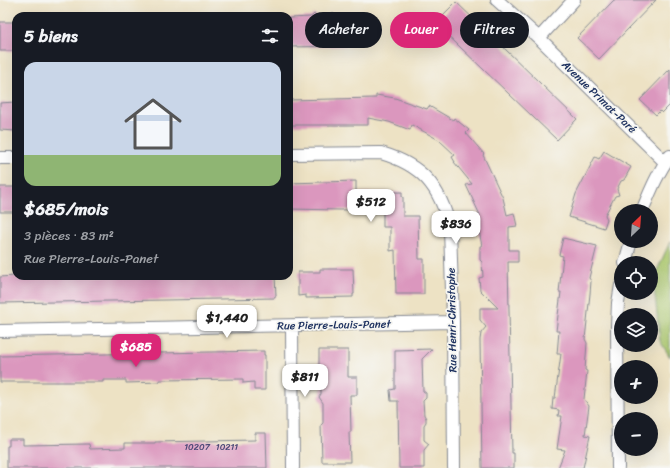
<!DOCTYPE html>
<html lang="fr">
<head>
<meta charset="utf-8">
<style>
	body { margin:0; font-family:Sriracha,sans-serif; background:#20242c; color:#f1f3f6; height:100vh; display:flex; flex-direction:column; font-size:15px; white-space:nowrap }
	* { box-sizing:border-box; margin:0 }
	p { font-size:13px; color:#9ea1a6 }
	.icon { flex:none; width:22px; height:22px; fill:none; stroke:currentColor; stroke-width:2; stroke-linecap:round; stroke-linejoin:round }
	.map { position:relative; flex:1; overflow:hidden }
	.sheet { position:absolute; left:12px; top:12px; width:281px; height:268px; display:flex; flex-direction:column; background:#171b24; border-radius:12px; box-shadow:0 4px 16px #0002 }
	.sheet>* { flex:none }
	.hud { position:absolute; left:305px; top:12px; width:305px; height:36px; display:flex; gap:8px }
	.needle { width:26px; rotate:25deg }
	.controls { position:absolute; left:614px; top:204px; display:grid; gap:8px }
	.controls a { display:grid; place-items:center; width:44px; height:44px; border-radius:50%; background:#171b24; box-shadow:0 4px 16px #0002; font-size:20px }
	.price { position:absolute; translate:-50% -34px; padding:0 9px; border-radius:8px; background:#fff; color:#222; font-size:13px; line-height:26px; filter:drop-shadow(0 1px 2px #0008) }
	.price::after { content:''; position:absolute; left:50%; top:24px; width:12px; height:9px; margin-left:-6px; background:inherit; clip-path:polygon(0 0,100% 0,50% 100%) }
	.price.active { background:#db2777; color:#fff }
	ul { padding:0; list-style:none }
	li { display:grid; align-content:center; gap:8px; height:212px; padding:0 12px }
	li+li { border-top:1px solid #363941 }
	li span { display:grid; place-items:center; height:124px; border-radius:12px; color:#555 }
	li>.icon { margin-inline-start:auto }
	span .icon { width:72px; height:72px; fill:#fffc; stroke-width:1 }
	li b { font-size:17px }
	h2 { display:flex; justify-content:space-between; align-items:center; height:48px; padding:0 12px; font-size:17px }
	.chip { padding:0 14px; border-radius:18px; background:#171b24; box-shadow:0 4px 16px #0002; font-size:14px; line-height:36px }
	.chip.active { background:#db2777; color:#fff }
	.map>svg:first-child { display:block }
	.green { fill:#abc76d; stroke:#637b66 }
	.building { fill:#db97be }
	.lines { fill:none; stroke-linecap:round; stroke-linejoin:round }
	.minor-casing { stroke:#848891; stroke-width:14 }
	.minor { stroke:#fff; stroke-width:12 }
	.labels { text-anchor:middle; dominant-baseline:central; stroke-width:3.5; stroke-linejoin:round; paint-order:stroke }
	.number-label { font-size:9px; fill:#4b4976 }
	.street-label { font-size:11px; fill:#1b2f5e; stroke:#f6f6f2 }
</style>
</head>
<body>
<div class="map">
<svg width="670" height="468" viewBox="0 0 670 468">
	<rect width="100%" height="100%" fill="#f6f6f2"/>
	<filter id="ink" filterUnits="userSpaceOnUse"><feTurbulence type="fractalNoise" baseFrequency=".025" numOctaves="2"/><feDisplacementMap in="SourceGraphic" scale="8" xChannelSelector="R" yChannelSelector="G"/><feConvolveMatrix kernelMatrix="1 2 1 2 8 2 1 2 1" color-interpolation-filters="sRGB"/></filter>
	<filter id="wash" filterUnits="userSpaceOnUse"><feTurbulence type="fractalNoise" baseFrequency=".012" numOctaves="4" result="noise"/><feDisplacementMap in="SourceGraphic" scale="16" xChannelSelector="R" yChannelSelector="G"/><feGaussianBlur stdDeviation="0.9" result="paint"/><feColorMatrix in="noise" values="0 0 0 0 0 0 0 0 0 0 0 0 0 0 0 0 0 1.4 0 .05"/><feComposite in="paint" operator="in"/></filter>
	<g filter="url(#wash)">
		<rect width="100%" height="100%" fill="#ede2c4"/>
		<path class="green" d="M670 242V357L660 341 653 279Z"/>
		<g id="blocks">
			<path class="building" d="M614 0H656L599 59 577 38Z
				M456 2 502 46 577 119 557 140 435 23Z
				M333 13 336 17 351 16 352 46 289 47V18L311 17 314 14 319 18 330 17Z
				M0 22H16V47H14V51H0Z
				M670 69V105L662 113 660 111 656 115 640 100Z
				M376 95 395 98 427 109 429 106 453 120 454 118 469 130 466 133 484 154 483 155 503 198 507 215 514 213 517 226 509 227V250H518V262H508L512 453H514V468H482L480 340 481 333 486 327 480 320V308H498L480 290 479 278 483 277 482 262 480 260V246H482L476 216 480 215 466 185 472 184 454 162H455L452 157 455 155 439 140 412 125 410 130 389 122 368 118V125H289V100L376 98Z
				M15 102 16 131 0 130V103Z
				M604 151 631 167 624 180 621 181 617 189 619 195 615 196 605 215 607 219 604 228 569 217 576 194 595 157 599 159Z
				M356 181V193L402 192V197H403V216H418L419 259H424V294H396L395 250 390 251V227H383V209L340 210 289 209V183Z
				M0 187H16V212H0Z
				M563 238 597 246 589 278 591 281 590 294 585 339 587 343 585 370 587 371 584 399 589 406 585 435 590 436 583 468H558L565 450 557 449 562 416H558L559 410 552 409 553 398H555L561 354H557L559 331H556L561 292H559L563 256 559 255Z
				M320 269H353L354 294H353V297L306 298V295L298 296V272H320Z
				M14 276H275L276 296H275V298L0 303V277Z
				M432 349 422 359 423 391 426 393V398L423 401 424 415 426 418V422L424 425V440L429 444 424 450V468H399L398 401H391L390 390 395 389V350Z
				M319 350H348V377H357V395H350L351 432H349L350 462H322L321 425 323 423V403L319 397 321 394V373L320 371H319Z
				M264 351V355H265V390H254V382L243 383V379L160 380V382L126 383V380H103V382H0V356Z
				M255 433H266L267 468H7V446H9V439H23V445L89 444 90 449 125 448V443H155V442L255 440Z"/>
		</g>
	</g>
	<g filter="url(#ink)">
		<use href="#blocks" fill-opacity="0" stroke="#848891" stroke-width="1"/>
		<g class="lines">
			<g class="minor-casing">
				<path id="minor" d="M497 0 539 38 665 162
					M539 38 574 0
					M289 154 381 153C422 165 440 186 450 228L453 322 454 468
					M0 158H16
					M642 211C650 192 658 172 670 156
					M625 263 631 241
					M292 326 293 468
					M0 331 453 322
					M618 468 617 326 618 303 621 285"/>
			</g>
			<use href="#minor" class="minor"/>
		</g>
	</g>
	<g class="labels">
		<g class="number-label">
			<text x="197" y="447">10207</text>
			<text x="227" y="447">10211</text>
		</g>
		<g class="street-label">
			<text transform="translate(599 97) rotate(44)">Avenue Primat-Paré</text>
			<text transform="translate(452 320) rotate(-91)">Rue Henri-Christophe</text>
			<text transform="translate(334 325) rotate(-1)">Rue Pierre-Louis-Panet</text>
		</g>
	</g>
</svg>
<div class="controls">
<a><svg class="needle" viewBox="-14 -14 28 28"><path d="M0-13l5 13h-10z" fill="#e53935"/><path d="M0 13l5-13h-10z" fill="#9ea1a6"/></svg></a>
<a><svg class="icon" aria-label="locate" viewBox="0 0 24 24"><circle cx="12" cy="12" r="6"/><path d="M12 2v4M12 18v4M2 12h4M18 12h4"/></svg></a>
<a><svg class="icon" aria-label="layers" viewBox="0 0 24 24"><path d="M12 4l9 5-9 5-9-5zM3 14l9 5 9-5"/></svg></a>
<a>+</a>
<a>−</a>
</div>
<b class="price" style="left:371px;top:223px">$512</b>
<b class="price" style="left:456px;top:245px">$836</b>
<b class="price" style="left:227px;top:339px">$1,440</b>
<b class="price active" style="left:136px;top:368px">$685</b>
<b class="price" style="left:305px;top:398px">$811</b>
<div class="hud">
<a class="chip">Acheter</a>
<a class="chip active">Louer</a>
<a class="chip">Filtres</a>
</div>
<section class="sheet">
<h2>5 biens<svg class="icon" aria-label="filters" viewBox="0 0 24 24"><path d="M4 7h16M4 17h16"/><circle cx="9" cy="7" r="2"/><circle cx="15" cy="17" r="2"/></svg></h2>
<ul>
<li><span style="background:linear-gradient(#c9d6e8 75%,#8fb573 0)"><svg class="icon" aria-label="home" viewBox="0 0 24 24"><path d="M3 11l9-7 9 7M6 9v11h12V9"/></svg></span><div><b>$685/mois</b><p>3 pièces · 83 m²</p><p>Rue Pierre-Louis-Panet</p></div></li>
</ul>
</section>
</div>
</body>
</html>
